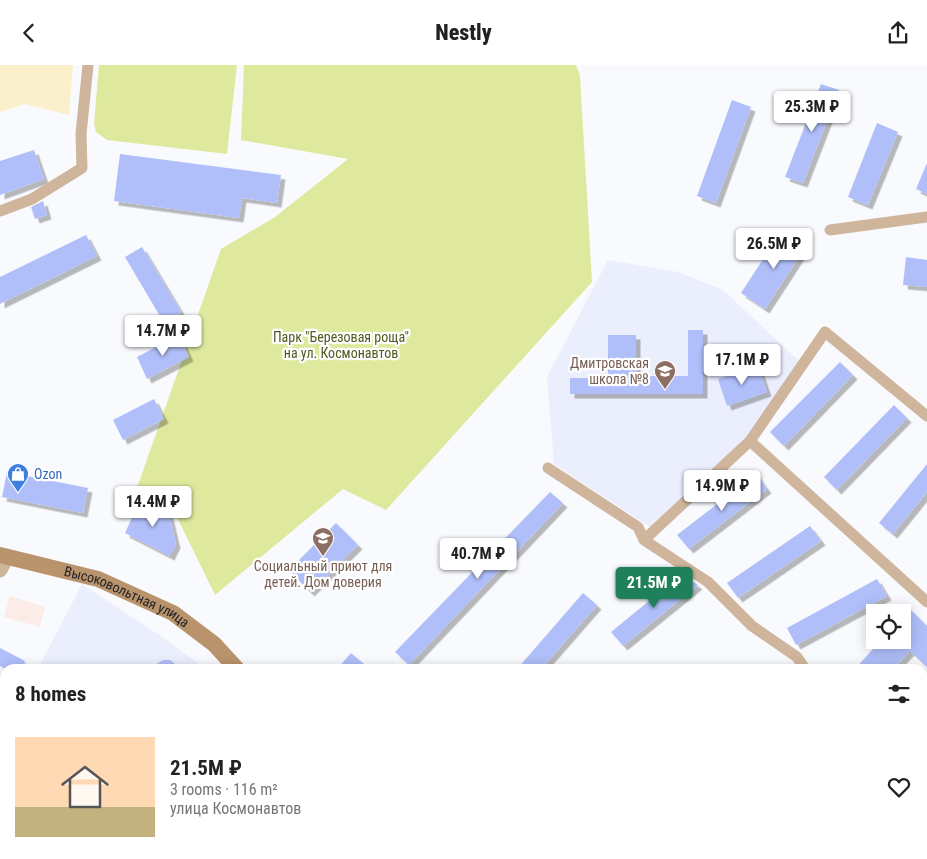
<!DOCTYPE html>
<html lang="en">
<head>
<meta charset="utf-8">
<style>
	body { margin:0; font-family:"Roboto Condensed",sans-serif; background:#f6f6f6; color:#222; height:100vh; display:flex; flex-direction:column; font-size:19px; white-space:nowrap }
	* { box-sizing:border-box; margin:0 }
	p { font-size:16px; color:#767676 }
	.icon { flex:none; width:28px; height:28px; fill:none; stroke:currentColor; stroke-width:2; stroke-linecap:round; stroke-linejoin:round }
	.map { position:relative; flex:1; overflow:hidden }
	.sheet { position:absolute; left:0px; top:599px; width:928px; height:196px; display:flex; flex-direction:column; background:#fff; border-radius:15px 15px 0 0; box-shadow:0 2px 12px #0003 }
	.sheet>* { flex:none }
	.controls { position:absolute; left:866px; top:539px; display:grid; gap:10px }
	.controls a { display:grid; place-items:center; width:45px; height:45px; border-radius:0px; background:#fff; box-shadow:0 2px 12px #0003; font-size:25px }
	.price { position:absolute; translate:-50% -42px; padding:0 11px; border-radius:5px; background:#fff; color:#222; font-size:16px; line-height:32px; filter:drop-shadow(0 1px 2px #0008) }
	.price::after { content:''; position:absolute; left:50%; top:30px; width:15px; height:11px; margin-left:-8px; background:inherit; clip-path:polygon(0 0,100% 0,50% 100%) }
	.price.current { background:#1e815b; color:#fff }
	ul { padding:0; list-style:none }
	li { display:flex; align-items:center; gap:15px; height:125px; padding:0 15px }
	li span { display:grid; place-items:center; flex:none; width:140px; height:100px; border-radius:0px; color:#555 }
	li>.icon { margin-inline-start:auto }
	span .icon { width:60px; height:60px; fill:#fffc; stroke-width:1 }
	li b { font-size:21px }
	h2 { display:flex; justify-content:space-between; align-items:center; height:60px; padding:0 15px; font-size:21px }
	header { display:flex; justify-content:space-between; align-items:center; height:65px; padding:0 15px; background:#fff; font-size:22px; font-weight:800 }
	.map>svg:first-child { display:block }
	.commercial { fill:#fcece7 }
	.built { fill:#eaeefd }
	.green { fill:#dfe99e }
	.sand { fill:#faf0cb }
	.building { fill:#b0bff9; filter:url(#shadow) }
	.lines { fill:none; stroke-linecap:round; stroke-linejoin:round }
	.minor { stroke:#cfb59b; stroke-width:11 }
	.tertiary { stroke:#cfb59b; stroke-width:15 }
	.secondary { stroke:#b9936c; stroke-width:16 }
	.labels { text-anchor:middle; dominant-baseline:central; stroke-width:4.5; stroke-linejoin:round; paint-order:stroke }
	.park-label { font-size:14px; fill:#53591f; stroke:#fff }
	.education-label { font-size:14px; fill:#785e54; stroke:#fff; text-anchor:end }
	.shop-label { font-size:14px; fill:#366cbe; stroke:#fff; text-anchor:start }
	.street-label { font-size:14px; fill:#1e2024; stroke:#fff }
</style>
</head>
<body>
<header><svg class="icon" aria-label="back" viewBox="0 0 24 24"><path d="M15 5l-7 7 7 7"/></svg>Nestly<svg class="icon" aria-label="share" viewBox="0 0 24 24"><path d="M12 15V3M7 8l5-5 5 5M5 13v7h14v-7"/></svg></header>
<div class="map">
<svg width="927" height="794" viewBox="0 0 927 794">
	<defs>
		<filter id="shadow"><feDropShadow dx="4.5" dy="4.5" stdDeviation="0" flood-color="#0004"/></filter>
	</defs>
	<rect width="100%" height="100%" fill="#f8fafe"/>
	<path class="commercial" d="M10 531 45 542 40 562 4 552Z"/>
	<path class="built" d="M608 195 678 207 723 225 799 296 750 369 650 462 554 399 547 312Z
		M82 519 162 572 206 604H38Z
		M5 714V790H316L318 794H0V727Z"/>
	<path class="green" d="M99 0H237L227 89 107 75 96 67 94 59Z
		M244 0H576L580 11 592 217 386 445 343 424 215 530 173 444 148 432 131 440 221 184 275 152 348 94 241 75Z"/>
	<path class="sand" d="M0 0H73L69 50 25 39 0 47Z"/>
	<path class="building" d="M821 19 839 25 803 118 785 112Z
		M732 35 751 42 716 138 697 131Z
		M877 58 898 67 868 140 848 132Z
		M34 85 44 114 0 130V96Z
		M120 89 281 110 277 138 242 133 239 153 114 136Z
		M927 98V129L916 124Z
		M43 136 47 150 35 154 31 142Z
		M782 165 806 181 765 244 741 228Z
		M86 170 97 191 0 239V212Z
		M142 182 181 247 164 258 125 192Z
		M906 192 927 195V222L903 220Z
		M688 265H703V329H570V313H608V270H636V311H688Z
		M179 270 189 292 147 314 137 292Z
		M840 297 853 310 784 381 770 367Z
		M758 301 767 327 727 341 718 314Z
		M154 334 164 354 123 375 113 355Z
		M894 340 907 353 837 425 824 412Z
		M927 399V427L893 469 879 458Z
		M7 407 88 423 83 448 2 432Z
		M756 409 767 424 689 484 677 470Z
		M550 427 563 438 409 600 395 587Z
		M148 437 168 445 176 479 170 491 125 468 135 446Z
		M336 458 358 480 310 527 289 505Z
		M810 461 821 476 738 533 727 518Z
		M682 509 698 520 623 581 611 567Z
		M877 514 887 531 796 580 787 563Z
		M583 528 597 540 541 604H517Z
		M911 545 927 561V602L910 586 893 604H855L881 575H902V554Z
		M0 583 25 596 22 604H6L0 601Z
		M351 588 370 604H337Z
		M163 595H170L173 597 179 604H148Z"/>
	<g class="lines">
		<path class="minor" d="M0 146 32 134 82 103 81 69 88 0
			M830 165 927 152
			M750 376 927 537
			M548 403 638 462 644 475
			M805 604 797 592 752 561 708 517 644 475 750 376 825 267 927 351
			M922 628 927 623
			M922 683 927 684
			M755 794 759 790"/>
		<path class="tertiary" d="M0 505 7 492"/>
		<g class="secondary">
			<path id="s1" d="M0 490 98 514 173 548 214 579 237 604"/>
			<path d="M333 790 335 794"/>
		</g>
	</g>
	<defs>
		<g id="school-pin" transform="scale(1.125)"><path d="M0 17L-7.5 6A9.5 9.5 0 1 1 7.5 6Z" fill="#8d6e63" stroke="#fff"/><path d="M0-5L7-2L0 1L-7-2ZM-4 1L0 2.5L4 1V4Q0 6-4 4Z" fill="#fff"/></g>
		<g id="shop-pin" transform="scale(1.125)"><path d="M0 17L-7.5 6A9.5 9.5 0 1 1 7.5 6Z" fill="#3f7fe0" stroke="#fff"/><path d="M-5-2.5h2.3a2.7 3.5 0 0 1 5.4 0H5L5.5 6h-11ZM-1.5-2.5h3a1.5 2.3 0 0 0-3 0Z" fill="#fff"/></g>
	</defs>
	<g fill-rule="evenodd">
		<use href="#school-pin" x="665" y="306"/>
		<use href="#shop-pin" x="18" y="409"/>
		<use href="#school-pin" x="323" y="473"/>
	</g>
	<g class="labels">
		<g class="park-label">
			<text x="341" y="272">Парк "Березовая роща"<tspan x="341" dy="16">на ул. Космонавтов</tspan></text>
		</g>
		<g class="education-label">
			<text x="649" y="298">Дмитровская<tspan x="649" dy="16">школа №8</tspan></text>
			<text x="323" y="501" text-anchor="middle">Социальный приют для<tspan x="323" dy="16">детей. Дом доверия</tspan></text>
		</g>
		<g class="shop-label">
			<text x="34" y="409">Ozon</text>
		</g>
		<g class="street-label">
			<text stroke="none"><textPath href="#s1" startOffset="134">Высоковольтная улица</textPath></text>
		</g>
	</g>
</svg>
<div class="controls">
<a><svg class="icon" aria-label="locate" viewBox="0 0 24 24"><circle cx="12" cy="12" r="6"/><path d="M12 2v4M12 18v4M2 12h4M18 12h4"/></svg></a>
</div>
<b class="price" style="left:812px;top:68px">25.3M ₽</b>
<b class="price" style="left:774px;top:205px">26.5M ₽</b>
<b class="price" style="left:163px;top:292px">14.7M ₽</b>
<b class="price" style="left:742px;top:321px">17.1M ₽</b>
<b class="price" style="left:722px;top:447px">14.9M ₽</b>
<b class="price" style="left:153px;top:463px">14.4M ₽</b>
<b class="price" style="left:478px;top:515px">40.7M ₽</b>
<b class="price current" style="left:654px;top:544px">21.5M ₽</b>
<section class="sheet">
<h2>8 homes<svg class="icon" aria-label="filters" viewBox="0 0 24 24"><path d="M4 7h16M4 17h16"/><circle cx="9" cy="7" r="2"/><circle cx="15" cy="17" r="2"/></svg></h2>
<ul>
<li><span style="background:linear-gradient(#ffd9b3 70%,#c2b280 0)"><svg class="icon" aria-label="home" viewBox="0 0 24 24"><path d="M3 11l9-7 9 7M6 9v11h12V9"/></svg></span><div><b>21.5M ₽</b><p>3 rooms · 116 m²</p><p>улица Космонавтов</p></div><svg class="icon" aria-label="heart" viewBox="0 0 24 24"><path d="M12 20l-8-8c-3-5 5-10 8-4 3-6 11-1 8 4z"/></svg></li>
</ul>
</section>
</div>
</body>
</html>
